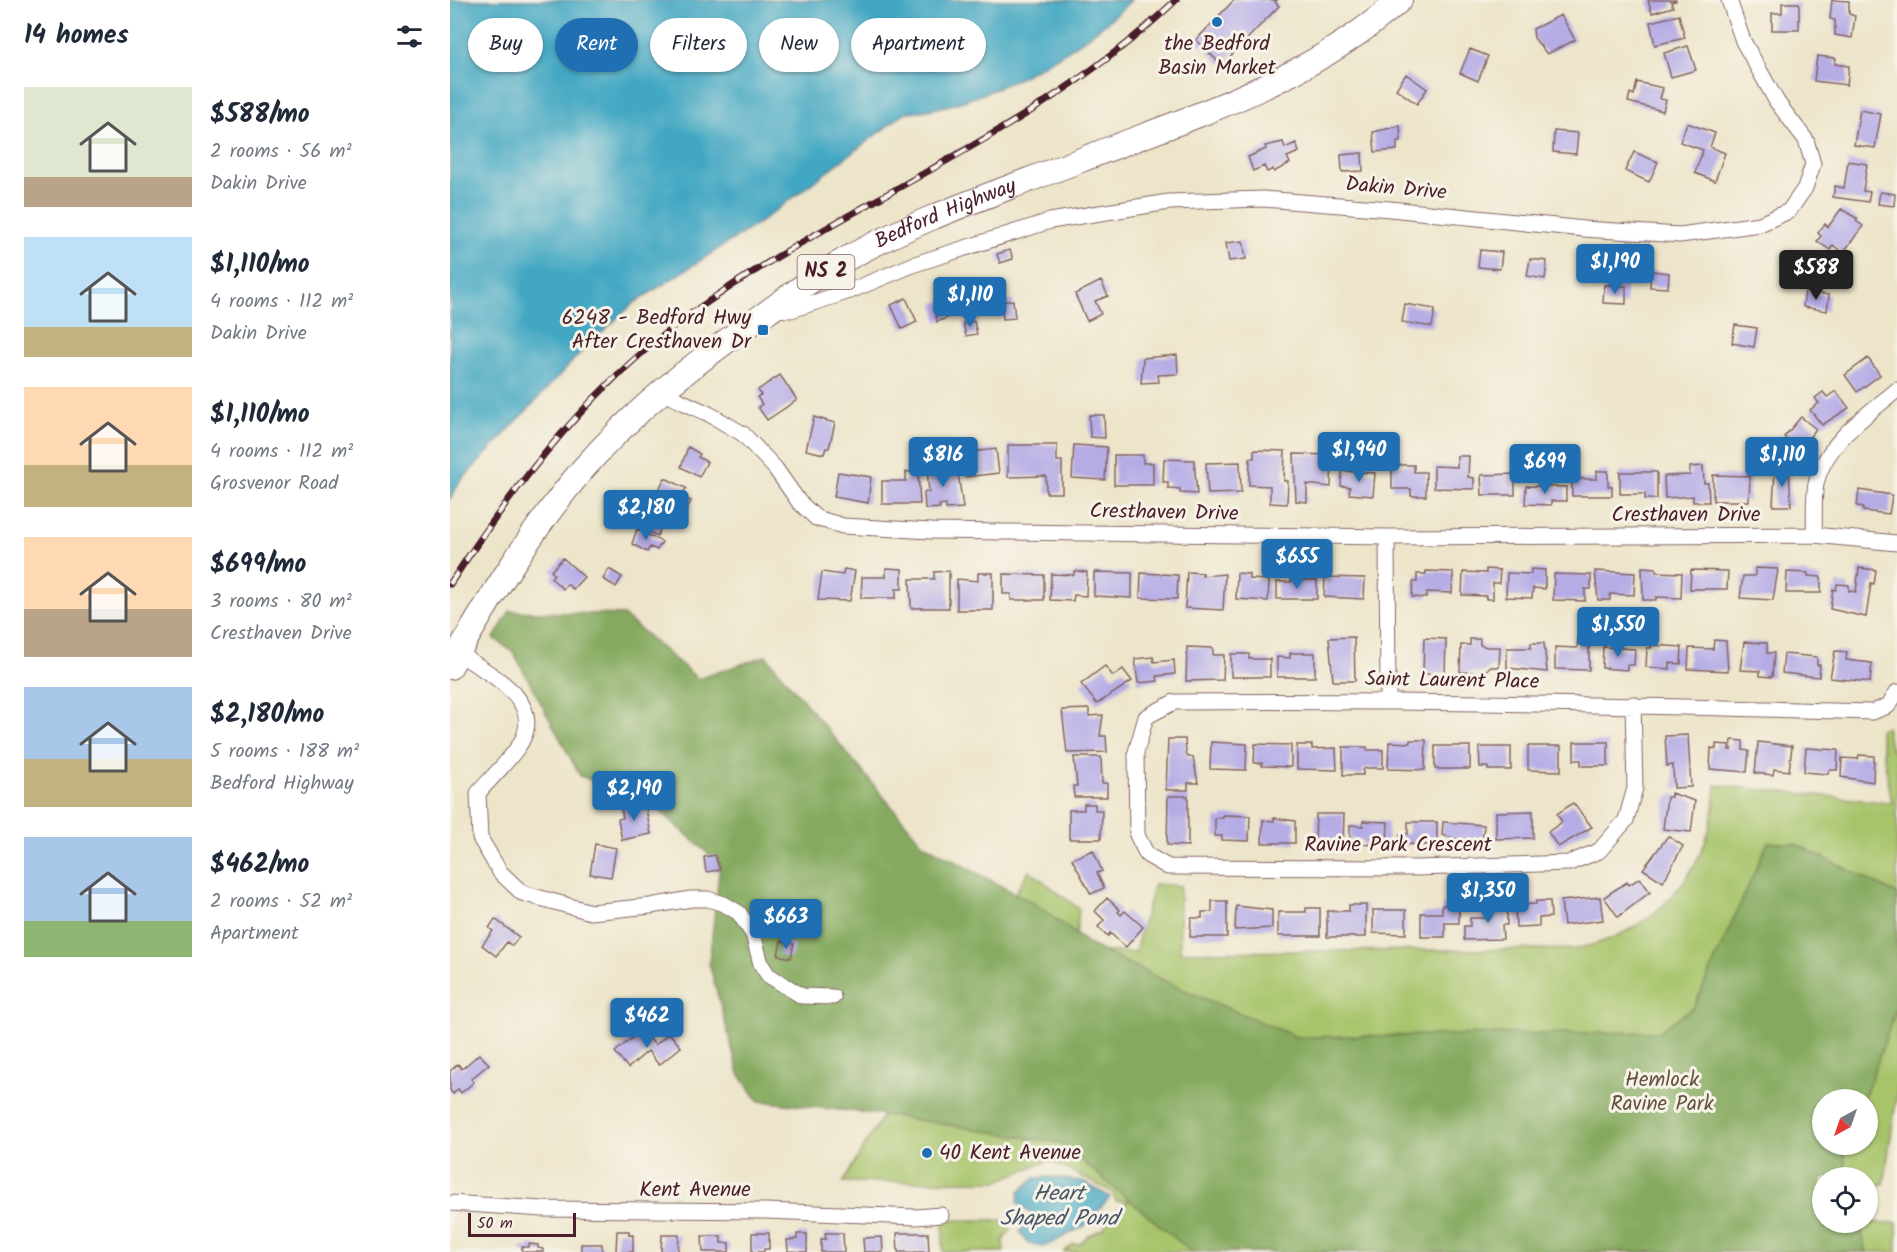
<!DOCTYPE html>
<html lang="en">
<head>
<meta charset="utf-8">
<style>
	body { margin:0; font-family:Kalam,sans-serif; background:#f2f2f3; color:#1f2937; height:100vh; display:flex; flex-direction:column; font-size:22px; white-space:nowrap }
	* { box-sizing:border-box; margin:0 }
	p { font-size:20px; color:#747a83 }
	.icon { flex:none; width:33px; height:33px; fill:none; stroke:currentColor; stroke-width:2; stroke-linecap:round; stroke-linejoin:round }
	.map { position:relative; flex:1; overflow:hidden }
	.side { display:flex; flex-direction:column; background:#fff; width:450px }
	.side>* { flex:none }
	.banner { position:absolute; left:18px; top:18px; width:570px; height:54px; display:flex; gap:12px }
	.needle { width:39px; rotate:220deg }
	.buttons { position:absolute; left:1362px; top:1089px; display:grid; gap:12px }
	.buttons a { display:grid; place-items:center; width:66px; height:66px; border-radius:50%; background:#fff; box-shadow:0 2px 4px #0004; font-size:30px }
	.scale { position:absolute; left:18px; bottom:15px; width:108px; box-sizing:border-box; padding-left:6px; border:3px solid #4a1f2b; border-top:0; font-size:16px; line-height:21px; white-space:nowrap; color:#4a1f2b; -webkit-text-stroke:4px #f7f3e8; paint-order:stroke }
	.price { position:absolute; translate:-50% -51px; padding:0 14px; border-radius:6px; background:#1f6fb2; color:#fff; font-size:20px; line-height:39px; filter:drop-shadow(0 2px 3px #0008) }
	.price::after { content:''; position:absolute; left:50%; top:36px; width:18px; height:14px; margin-left:-9px; background:inherit; clip-path:polygon(0 0,100% 0,50% 100%) }
	.price.selected { background:#222; color:#fff }
	ul { padding:0; list-style:none }
	li { display:flex; align-items:center; gap:18px; height:150px; padding:0 24px }
	li span { display:grid; place-items:center; flex:none; width:168px; height:120px; border-radius:0px; color:#555 }
	li>.icon { margin-inline-start:auto }
	span .icon { width:72px; height:72px; fill:#fffc; stroke-width:1 }
	li b { font-size:26px }
	h2 { display:flex; justify-content:space-between; align-items:center; height:72px; padding:0 24px; font-size:26px }
	.chip { padding:0 21px; border-radius:27px; background:#fff; box-shadow:0 2px 4px #0004; font-size:21px; line-height:54px }
	.chip.selected { background:#1f6fb2; color:#fff }
	main { display:flex; flex:1; min-height:0 }
	.map>svg:first-child { display:block }
	.green { fill:#a7c46b; stroke:#78724b; stroke-width:1.5; fill-rule:evenodd }
	.forest { fill:#85aa5f; stroke:#686445; stroke-width:1.5 }
	.water { fill:#43a7c3; stroke:#466377; stroke-width:1.5 }
	.building { fill:#b5ace6 }
	.lines { fill:none; stroke-linecap:round; stroke-linejoin:round }
	.minor-casing { stroke:#836463; stroke-width:17 }
	.primary-casing { stroke:#836463; stroke-width:26 }
	.minor { stroke:#fff; stroke-width:15 }
	.primary { stroke:#fff; stroke-width:24 }
	.rail-casing { stroke:#4a1f2b; stroke-width:7 }
	.rail { stroke:#f7f3e8; stroke-width:4.5; stroke-dasharray:14; stroke-linecap:butt }
	.poi-dot { fill:#1f6fb2; stroke:#f7f3e8; stroke-width:2 }
	.labels { text-anchor:middle; dominant-baseline:central; stroke-width:6; stroke-linejoin:round; paint-order:stroke }
	.shield { fill:#f7f3e8; stroke:#7e5f64; stroke-width:1.5 }
	.shield-label { font-size:20px; font-weight:bold; fill:#4a1f2b }
	.poi-label { font-size:21px; fill:#4a1f2b; stroke:#f7f3e8 }
	.street-label { font-size:21px; fill:#4a1f2b; stroke:#f7f3e8 }
	.park-label { font-size:21px; fill:#66513e; stroke:#f7f3e8 }
	.water-label { font-size:22px; font-style:italic; fill:#475568; stroke:#f7f3e8 }
</style>
</head>
<body>
<main>
<section class="side">
<h2>14 homes<svg class="icon" aria-label="filters" viewBox="0 0 24 24"><path d="M4 7h16M4 17h16"/><circle cx="9" cy="7" r="2"/><circle cx="15" cy="17" r="2"/></svg></h2>
<ul>
<li><span style="background:linear-gradient(#dfe7d0 75%,#b9a48a 0)"><svg class="icon" aria-label="home" viewBox="0 0 24 24"><path d="M3 11l9-7 9 7M6 9v11h12V9"/></svg></span><div><b>$588/mo</b><p>2 rooms · 56 m²</p><p>Dakin Drive</p></div></li>
<li><span style="background:linear-gradient(#bfe0f5 75%,#c2b280 0)"><svg class="icon" aria-label="home" viewBox="0 0 24 24"><path d="M3 11l9-7 9 7M6 9v11h12V9"/></svg></span><div><b>$1,110/mo</b><p>4 rooms · 112 m²</p><p>Dakin Drive</p></div></li>
<li><span style="background:linear-gradient(#ffd9b3 65%,#c2b280 0)"><svg class="icon" aria-label="home" viewBox="0 0 24 24"><path d="M3 11l9-7 9 7M6 9v11h12V9"/></svg></span><div><b>$1,110/mo</b><p>4 rooms · 112 m²</p><p>Grosvenor Road</p></div></li>
<li><span style="background:linear-gradient(#ffd9b3 60%,#b9a48a 0)"><svg class="icon" aria-label="home" viewBox="0 0 24 24"><path d="M3 11l9-7 9 7M6 9v11h12V9"/></svg></span><div><b>$699/mo</b><p>3 rooms · 80 m²</p><p>Cresthaven Drive</p></div></li>
<li><span style="background:linear-gradient(#a9c7e8 60%,#c2b280 0)"><svg class="icon" aria-label="home" viewBox="0 0 24 24"><path d="M3 11l9-7 9 7M6 9v11h12V9"/></svg></span><div><b>$2,180/mo</b><p>5 rooms · 188 m²</p><p>Bedford Highway</p></div></li>
<li><span style="background:linear-gradient(#a9c7e8 70%,#8fb573 0)"><svg class="icon" aria-label="home" viewBox="0 0 24 24"><path d="M3 11l9-7 9 7M6 9v11h12V9"/></svg></span><div><b>$462/mo</b><p>2 rooms · 52 m²</p><p>Apartment</p></div></li>
</ul>
</section>
<div class="map">
<svg width="1447" height="1252" viewBox="0 0 1447 1252">
	<rect width="100%" height="100%" fill="#f7f3e8"/>
	<filter id="ink" filterUnits="userSpaceOnUse"><feTurbulence type="fractalNoise" baseFrequency=".0167" numOctaves="2"/><feDisplacementMap in="SourceGraphic" scale="12" xChannelSelector="R" yChannelSelector="G"/><feConvolveMatrix kernelMatrix="1 2 1 2 8 2 1 2 1" color-interpolation-filters="sRGB"/></filter>
	<filter id="wash" filterUnits="userSpaceOnUse"><feTurbulence type="fractalNoise" baseFrequency=".008" numOctaves="4" result="noise"/><feDisplacementMap in="SourceGraphic" scale="24" xChannelSelector="R" yChannelSelector="G"/><feGaussianBlur stdDeviation="1.35" result="paint"/><feColorMatrix in="noise" values="0 0 0 0 0 0 0 0 0 0 0 0 0 0 0 0 0 1.4 0 .05"/><feComposite in="paint" operator="in"/></filter>
	<g filter="url(#wash)">
		<rect width="100%" height="100%" fill="#ede5ca"/>
		<path class="green" d="M1436 727 1440 747 1447 756V1093L1434 1184 1418 1186V1178H1372V1222L1447 1223V1252H614L623 1244H630L638 1236 654 1228 660 1217 678 1201H666L662 1192 599 1160 548 1181 393 1182 579 870 629 909 624 952H685L704 884 730 886V952L1125 949C1207 933 1263 869 1266 785L1442 803 1429 729ZM1372 1100H1418V1144H1372Z
			M493 1220H552L561 1230 553 1240 554 1252H493Z"/>
		<path class="forest" d="M60 611 173 615 248 679 316 656 473 844 590 907 640 945 734 990 847 1037 1208 1032 1244 1007 1318 842 1346 844 1447 894V1007L1414 1099 1372 1100V1144L1398 1145 1394 1158 1398 1177 1372 1178V1222L1409 1223 1417 1252H742L610 1143 436 1115 309 1101 289 1074 259 963 270 864 200 802 130 776 64 653 44 638Z"/>
		<path class="water" d="M0 0H681C635 49 524 111 456 112L312 221 184 303 134 349 10 482 0 499Z
			M599 1177 632 1181 660 1197 635 1226 596 1246 578 1244 570 1231 582 1214 568 1203 569 1192 585 1178Z"/>
		<g id="blocks">
			<path class="building" d="M784 0H827L825 2 829 6 772 65 746 40Z
				M1198 0H1226V1L1221 2 1223 7 1202 13Z
				M1382 0 1399 1V14L1405 16 1402 38 1385 35V20L1380 19Z
				M1332 3H1349V30H1322V13H1332Z
				M1111 15 1125 40 1097 54 1084 38 1083 29Z
				M1229 15 1235 38 1205 45 1200 22Z
				M1238 46 1246 70 1221 77 1214 53Z
				M1020 49 1038 56 1028 81 1010 73Z
				M1367 56 1386 58 1385 64 1399 66 1397 85 1364 81Z
				M956 74 977 89 967 104 946 89Z
				M1187 82 1213 88 1210 99 1216 100 1213 111 1178 102 1180 93 1184 95Z
				M1410 110 1431 114 1425 148 1404 145Z
				M1237 123 1265 133 1260 147 1275 153 1265 181 1245 173 1253 150 1230 142Z
				M950 126 951 141H947V150L925 152 923 132Z
				M1104 131 1128 133 1126 154 1103 152Z
				M833 142 835 148 846 143 849 152 837 157 840 163 824 172 823 169 817 172 814 166 803 171 798 157 816 149 815 146Z
				M1184 152 1208 162 1199 182 1175 171Z
				M912 153 913 171 892 172 891 155Z
				M1398 161 1417 164 1413 191 1420 192 1418 202 1383 197 1385 186 1394 188Z
				M1430 192 1445 194 1444 206 1428 204Z
				M1391 209 1408 219 1406 221 1413 226 1393 253 1383 245 1380 250 1367 241 1371 236 1368 233 1375 224 1378 227Z
				M793 241 796 259 779 261 776 243Z
				M560 250 563 259 550 263 547 254Z
				M1030 250 1052 252 1050 269 1028 267Z
				M1080 259 1097 261 1095 279 1077 276Z
				M1201 271 1219 273 1218 288 1200 287Z
				M651 281 658 296 645 301 651 314 637 321 625 294Z
				M1154 285 1176 286V304L1153 303Z
				M1355 291 1379 295 1377 311 1353 307Z
				M511 294 513 308 498 310 499 317 487 322 484 303 492 301V298Z
				M456 298 467 322 452 329 441 305Z
				M563 300 565 318 553 319 551 302Z
				M955 304 985 309 982 327 952 322Z
				M524 321 527 334 516 336 513 323Z
				M1285 325 1307 328 1304 347 1282 343Z
				M727 355 728 374 708 375 709 382 691 383 693 358Z
				M1418 358 1430 375 1407 392 1395 375Z
				M330 375 347 400 317 420 308 407 312 404 307 397 311 395 308 390Z
				M1386 391 1399 408 1372 425 1360 410 1369 403 1365 398 1373 392 1377 397Z
				M639 415H654L655 438 640 437Z
				M364 417 385 423 379 448H376L374 454 356 450Z
				M1351 417 1366 429 1349 450 1334 437Z
				M558 445H607V461H612V493H596V476L558 477Z
				M624 445 657 447 655 480 622 478Z
				M238 447 250 454 248 457 257 462 249 477 231 467Z
				M546 449 549 473 515 477 512 453Z
				M804 450 835 451 834 481H838L837 504 820 503V486L799 485 800 458H804Z
				M844 454 882 455 881 487 857 484V502L846 501Z
				M664 455H693V463H703V485H664Z
				M1007 456H1019L1018 477 1024 478V489L984 488V466L1007 467Z
				M714 459 744 460 747 494 730 493V489L718 488V482H713Z
				M790 462 791 493 758 494 756 463Z
				M942 465H964V472H976V496H961V489H942Z
				M507 466 513 508 496 509V504L489 505 490 508 475 509 474 492H479L477 468Z
				M1253 466 1254 483H1258L1259 502H1243V496L1215 498 1214 476 1240 475V467Z
				M1325 469H1339L1341 506H1323Z
				M892 471 925 473 923 496 899 494 900 487 891 486Z
				M1147 471H1158V486H1162V496H1122V479H1147Z
				M388 472 421 477 418 503 384 497Z
				M456 472H468L470 504H432V481H456Z
				M1170 472H1207V499H1195V494H1170Z
				M1065 474V495H1032L1031 475Z
				M1263 475 1300 476 1299 501H1263Z
				M215 478 236 488 232 497 241 501 233 516 203 500Z
				M1076 486 1116 487V501H1101V505L1075 504Z
				M1409 490 1442 495 1439 514 1413 511V507L1407 506Z
				M201 514 215 520 207 536 194 529Z
				M187 529 212 542 207 550 200 547 197 552 182 544Z
				M113 558 134 577 123 589 117 584 113 589 101 578 104 574 101 571Z
				M1192 567 1206 568V572L1232 573 1231 598 1206 597V600H1193Z
				M436 568 452 569V589H446V598H411L412 577H436Z
				M1305 568 1328 569 1323 600 1290 598 1293 576H1305Z
				M1409 568 1426 570 1424 584 1421 583 1416 617 1380 609 1383 589 1386 590 1387 584 1399 585V591L1406 592Z
				M159 569 172 577 166 587 153 579Z
				M394 569 405 571 400 601 368 600 372 572 393 575Z
				M1036 569 1050 570 1049 583H1043V599H1036V596L1012 595 1013 572 1036 573Z
				M1081 569 1095 570V589L1083 588 1082 598 1056 597 1057 573 1081 574Z
				M1241 570 1278 571 1277 589H1240Z
				M499 571V608H461L460 579H484V572Z
				M624 571 637 572 636 596 624 595 623 601 600 600 601 574 624 575Z
				M976 571 1003 572 1002 593 977 592 976 598 962 597 963 582H967V574H976Z
				M1145 571 1185 573 1184 595 1160 594V600H1148Z
				M644 572 682 573V598L644 596Z
				M737 572 753 573 752 576 775 574 773 610 735 608Z
				M1337 572 1358 573V576L1371 577V593H1336Z
				M528 573H543V610H507V579L528 581Z
				M691 573 728 575 727 599 690 598Z
				M787 573 799 574V579L819 580 818 601 786 599Z
				M553 574 594 575V600H561V594H553Z
				M1104 574 1141 575V589H1135V601L1103 600Z
				M875 577 915 578 914 599 874 597Z
				M841 580H867V599H827V582H841Z
				M904 637 905 681H883L879 638Z
				M974 638 996 639 995 674H973Z
				M1020 639H1030V645L1037 647H1050L1049 667H1041L1032 673 1010 672 1011 645H1020Z
				M1128 639H1139V670L1105 669V647L1127 648Z
				M1264 640 1276 641 1278 671 1238 669 1239 648 1263 649Z
				M1294 642 1317 643V653H1324L1322 677 1310 676V671L1290 670Z
				M1081 643H1094L1097 672 1057 668V648H1081Z
				M1201 645 1232 647 1231 664 1220 663V669L1196 667 1197 648H1201Z
				M737 647 763 648V655H774L773 680 736 681Z
				M1153 647 1185 649 1184 665H1177V670L1152 668Z
				M1385 651 1397 652 1396 660 1422 663 1420 682 1380 678Z
				M840 653H865V677H827V657L840 658Z
				M781 654H799V659H820V677H781Z
				M1334 654 1367 657V665H1370L1369 677 1332 673Z
				M703 657 704 662 724 660 725 674 707 676 708 681 688 683 685 659Z
				M655 666 663 676 673 669 682 681 647 704 631 684Z
				M639 709V716L653 715 650 736H656L657 752 617 753 612 710Z
				M1238 735 1241 787 1224 788 1223 765 1217 766 1215 736Z
				M718 739H735L736 753 738 757H743L748 783H738V790H716Z
				M960 740H976L975 770 938 769 939 742 960 743Z
				M1282 740 1293 741V750L1299 751 1297 772 1260 769 1261 748 1266 749V744L1279 745V750H1281Z
				M761 742 797 744 796 770 760 769Z
				M1124 742H1158V766H1131V760H1124Z
				M1308 742 1342 746 1339 771 1324 769 1323 775 1305 773Z
				M805 744 841 745V767L812 766V763H804Z
				M847 745H862V749L886 748 887 770 847 769Z
				M985 746H1020V769H985Z
				M1078 746H1111V771L1078 770Z
				M893 747H917V750H933V768H916L913 770V775H893Z
				M1029 747H1061V770H1038V767H1030Z
				M1356 748 1388 750 1387 770H1379L1378 774 1354 772Z
				M1409 755 1424 756 1423 782 1391 777 1392 758 1408 759Z
				M624 757H651L652 783H657V797H624L623 786H627Z
				M1221 793 1245 801 1241 832 1213 829 1217 797H1221Z
				M718 796H738V846L717 845Z
				M1123 803 1142 827 1108 847 1098 832 1112 822 1107 814Z
				M195 804 201 834 172 840 168 819 173 818 171 808Z
				M634 804H645V810H652L651 839H619V810H634Z
				M1083 811V838L1046 839V812Z
				M866 814H894L893 844H865Z
				M773 815 800 816 799 841 772 840V836H765V818H773Z
				M824 818 845 821V843H812L813 820 824 821Z
				M913 821 938 822 937 846 912 844V840L900 839V825L913 826Z
				M958 822H987V845L949 844 950 834H958Z
				M993 822 1034 825 1032 845 1010 843V840L992 835Z
				M1218 836 1233 846 1213 882 1193 869Z
				M145 844 166 848 161 877 140 874Z
				M643 850 652 871 647 873 654 888 641 894 622 859Z
				M265 855 270 870 256 872 254 857Z
				M1190 878 1200 892 1168 917 1154 897 1177 882 1179 885Z
				M1150 897 1153 920 1114 925 1111 901Z
				M657 898 670 910 668 912 671 915 675 911 693 927 676 947 660 933 658 936 648 927 654 920 645 911Z
				M762 901H777V937H740L741 918H752V912H762Z
				M1086 901H1100L1101 917 1089 918V926L1066 927 1065 905 1086 904Z
				M1040 903H1057V925H1052L1053 939 1014 940V926H1020V918H1040Z
				M899 905H916V937H877V911H899Z
				M992 905H1009V923H995V937H971V913H992Z
				M786 906 822 910V928L785 930Z
				M856 908H870V936H828V912H856Z
				M923 910H956V934L923 933Z
				M45 919 69 937 62 946 57 942 46 956 32 945 43 931 39 928Z
				M331 941 344 944 341 958 328 955Z
				M192 1030 205 1045 219 1033 231 1047 209 1065 198 1051 178 1068 165 1052Z
				M29 1054 39 1064 21 1079 24 1082 11 1093 8 1089 3 1094 0 1090V1071L8 1064 12 1069Z
				M167 1231H179V1235H183V1252H166Z
				M302 1233H319V1249H314V1252H302Z
				M375 1233H393L394 1252H371V1239H376Z
				M447 1233H478L479 1252H448Z
				M347 1234H357V1252L338 1251 337 1240 347 1239Z
				M212 1235H229L228 1252H211Z
				M252 1236H271V1243H279V1252H253Z
				M432 1237 433 1252H414L413 1238Z
				M79 1244 88 1245V1248L93 1249V1252H72V1247H79Z
				M131 1244H152V1252H131Z"/>
		</g>
	</g>
	<g filter="url(#ink)">
		<use href="#blocks" fill-opacity="0" stroke="#836463" stroke-width="1.5"/>
		<g class="lines">
			<g class="minor-casing">
				<path id="minor" d="M323 309 341 310 400 291 465 264 600 221 719 202 813 199 940 209 1134 229 1230 235 1310 224 1339 211 1355 188 1363 164 1356 140 1327 102 1293 41 1279 0
					M211 392 259 414 293 434 325 468 349 502 366 518 393 526 481 531 937 537 1364 535 1447 543
					M1364 535C1365 519 1363 500 1366 484 1374 444 1418 414 1447 390
					M937 537 938 700
					M8 653C37 673 97 700 70 744 59 761 42 777 28 793L30 838 50 872 72 893 141 912 200 906 241 899H258L274 904 289 913 303 934 311 964 318 975 352 996 383 997
					M1183 704 1185 788 1176 820 1149 851 1119 863 967 868 718 867 697 855 687 835 686 752 696 717 724 702C957 700 1189 705 1422 712L1438 706 1447 692
					M0 1203 93 1209 316 1211 466 1217 491 1215"/>
			</g>
			<g class="primary-casing">
				<g id="primary">
					<path id="s1" d="M0 667C39 599 82 529 133 469 186 408 249 359 315 314 337 298 360 280 384 266 460 221 549 192 631 160 742 116 858 82 950 0"/>
				</g>
			</g>
			<use href="#minor" class="minor"/>
			<use href="#primary" class="primary"/>
			<g class="rail-casing">
				<path id="rail" d="M0 584C69 479 145 381 249 308 404 198 587 133 726 0"/>
			</g>
			<use href="#rail" class="rail"/>
		</g>
	</g>
	<g class="poi-dot">
		<circle cx="767" cy="22" r="6"/>
		<rect x="307" y="324" width="12" height="12" rx="3"/>
		<circle cx="477" cy="1153" r="6"/>
	</g>
	<g class="labels">
		<rect class="shield" x="347.5" y="255" width="57" height="34" rx="4.5"/>
		<g class="shield-label">
			<text x="376" y="272">NS 2</text>
		</g>
		<g class="poi-label">
			<text x="767" y="44">the Bedford<tspan x="767" dy="24">Basin Market</tspan></text>
			<text x="301" y="318" text-anchor="end">6248 - Bedford Hwy<tspan x="301" dy="24">After Cresthaven Dr</tspan></text>
			<text x="489" y="1153" text-anchor="start">40 Kent Avenue</text>
		</g>
		<g class="street-label">
			<text transform="translate(946 189) rotate(5)">Dakin Drive</text>
			<text stroke="none"><textPath href="#s1" startOffset="686">Bedford Highway</textPath></text>
			<text transform="translate(714 513) rotate(1)">Cresthaven Drive</text>
			<text x="1236" y="515">Cresthaven Drive</text>
			<text transform="translate(1002 681) rotate(1)">Saint Laurent Place</text>
			<text x="948" y="845">Ravine Park Crescent</text>
			<text x="245" y="1190">Kent Avenue</text>
		</g>
		<g class="park-label">
			<text x="1212" y="1080">Hemlock<tspan x="1212" dy="24">Ravine Park</tspan></text>
		</g>
		<g class="water-label">
			<text x="609" y="1194">Heart<tspan x="609" dy="25">Shaped Pond</tspan></text>
		</g>
	</g>
</svg>
<div class="buttons">
<a><svg class="needle" viewBox="-14 -14 28 28"><path d="M0-13l5 13h-10z" fill="#e53935"/><path d="M0 13l5-13h-10z" fill="#747a83"/></svg></a>
<a><svg class="icon" aria-label="locate" viewBox="0 0 24 24"><circle cx="12" cy="12" r="6"/><path d="M12 2v4M12 18v4M2 12h4M18 12h4"/></svg></a>
</div>
<div class="scale">50 m</div>
<b class="price" style="left:1165px;top:295px">$1,190</b>
<b class="price selected" style="left:1366px;top:301px">$588</b>
<b class="price" style="left:520px;top:328px">$1,110</b>
<b class="price" style="left:909px;top:483px">$1,940</b>
<b class="price" style="left:493px;top:488px">$816</b>
<b class="price" style="left:1332px;top:488px">$1,110</b>
<b class="price" style="left:1095px;top:495px">$699</b>
<b class="price" style="left:196px;top:541px">$2,180</b>
<b class="price" style="left:847px;top:590px">$655</b>
<b class="price" style="left:1168px;top:658px">$1,550</b>
<b class="price" style="left:184px;top:822px">$2,190</b>
<b class="price" style="left:1038px;top:924px">$1,350</b>
<b class="price" style="left:336px;top:950px">$663</b>
<b class="price" style="left:197px;top:1049px">$462</b>
<div class="banner">
<a class="chip">Buy</a>
<a class="chip selected">Rent</a>
<a class="chip">Filters</a>
<a class="chip">New</a>
<a class="chip">Apartment</a>
</div>
</div>
</main>
</body>
</html>
